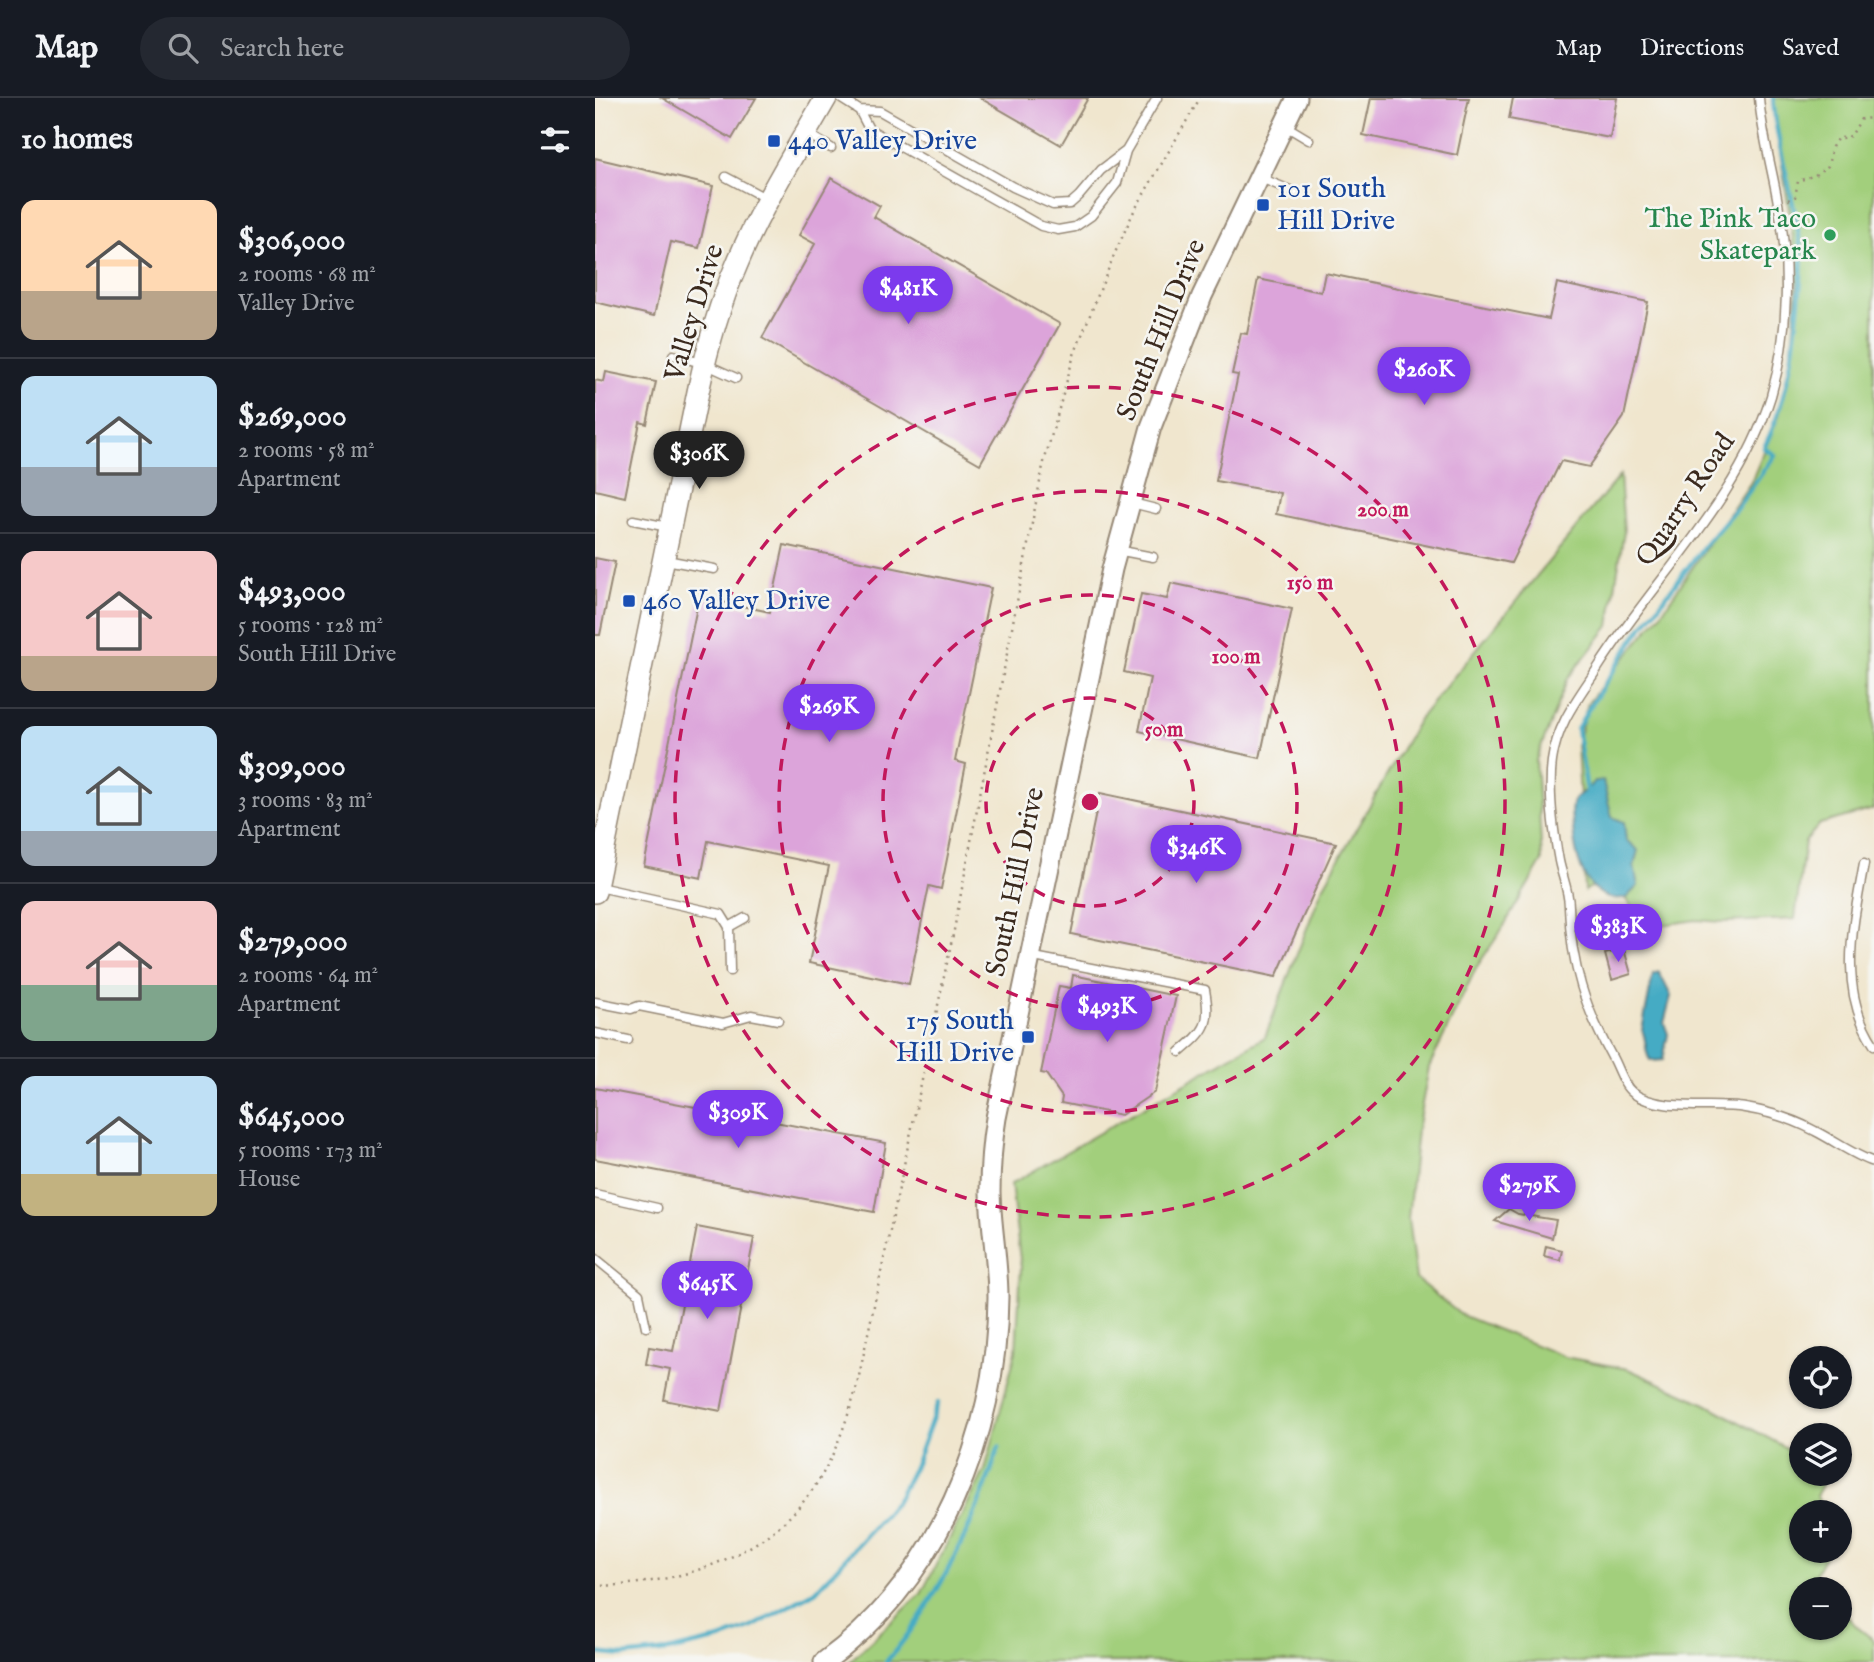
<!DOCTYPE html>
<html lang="en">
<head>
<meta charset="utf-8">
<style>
	body { margin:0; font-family:"IM FELL English",serif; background:#242831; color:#f1f3f6; height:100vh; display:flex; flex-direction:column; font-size:26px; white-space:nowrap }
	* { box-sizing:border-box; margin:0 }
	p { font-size:23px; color:#9ea1a6 }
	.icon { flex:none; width:38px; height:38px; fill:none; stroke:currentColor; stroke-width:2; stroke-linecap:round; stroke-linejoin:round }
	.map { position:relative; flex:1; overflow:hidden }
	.drawer { display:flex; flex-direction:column; background:#171b24; width:595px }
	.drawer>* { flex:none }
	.buttons { position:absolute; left:1194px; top:1248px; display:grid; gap:14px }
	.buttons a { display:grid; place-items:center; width:63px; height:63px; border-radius:50%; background:#171b24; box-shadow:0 2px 5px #0004; font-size:35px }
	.price { position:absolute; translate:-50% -60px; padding:0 16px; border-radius:24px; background:#7c3aed; color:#fff; font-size:23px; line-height:46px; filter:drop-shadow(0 2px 4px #0008) }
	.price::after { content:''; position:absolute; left:50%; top:42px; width:21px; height:16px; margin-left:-10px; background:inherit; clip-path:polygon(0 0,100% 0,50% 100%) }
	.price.current { background:#222; color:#fff }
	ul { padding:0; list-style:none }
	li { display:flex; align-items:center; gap:21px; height:175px; padding:0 21px }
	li+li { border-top:2px solid #363941 }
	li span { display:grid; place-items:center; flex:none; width:196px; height:140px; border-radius:14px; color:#555 }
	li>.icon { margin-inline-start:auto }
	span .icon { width:84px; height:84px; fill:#fffc; stroke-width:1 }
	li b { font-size:30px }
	h2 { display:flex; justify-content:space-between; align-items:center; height:84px; padding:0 21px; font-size:30px }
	header { display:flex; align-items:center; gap:42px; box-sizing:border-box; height:98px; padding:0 35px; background:#171b24; border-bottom:2px solid #363941 }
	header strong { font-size:33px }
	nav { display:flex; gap:38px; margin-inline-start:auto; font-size:24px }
	.search { width:490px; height:63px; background:#242831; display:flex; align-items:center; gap:18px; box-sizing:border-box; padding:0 24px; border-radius:38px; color:#9ea1a6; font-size:26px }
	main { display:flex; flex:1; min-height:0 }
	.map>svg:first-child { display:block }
	.green { fill:#a2cf7c; stroke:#6e7c4d; stroke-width:2 }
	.water { fill:#44abc4; stroke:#406a71; stroke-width:2 }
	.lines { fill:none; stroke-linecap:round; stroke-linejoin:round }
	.stream { stroke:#44abc4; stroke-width:4.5 }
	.building { fill:#dca4da }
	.service-casing { stroke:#968876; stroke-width:11 }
	.tertiary-casing { stroke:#968876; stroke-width:23 }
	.secondary-casing { stroke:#968876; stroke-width:24 }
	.path { stroke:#968876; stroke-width:2.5; stroke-dasharray:2 5; stroke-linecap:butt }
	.service { stroke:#fff; stroke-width:8 }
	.tertiary { stroke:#fff; stroke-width:19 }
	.secondary { stroke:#fff; stroke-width:21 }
	.ring { fill:none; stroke:#c2185b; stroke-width:3.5; stroke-dasharray:12 9 }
	.transit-dot { fill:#1a4fb4; stroke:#f6f6f2; stroke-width:2.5 }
	.leisure-dot { fill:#2e9e5b; stroke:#f6f6f2; stroke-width:2.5 }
	.labels { text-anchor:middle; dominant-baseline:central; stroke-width:5; stroke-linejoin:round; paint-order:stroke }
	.transit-label { font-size:28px; fill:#164399; stroke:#f6f6f2; text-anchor:start }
	.leisure-label { font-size:28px; fill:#27864d; stroke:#f6f6f2; text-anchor:end }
	.street-label { font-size:28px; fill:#3b2a1e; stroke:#f6f6f2 }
	.centre { fill:#c2185b; stroke:#f6f6f2; stroke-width:3.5 }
	.ring-label { font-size:21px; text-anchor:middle; font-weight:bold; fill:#c2185b; stroke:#f6f6f2; stroke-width:5; stroke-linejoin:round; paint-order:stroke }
</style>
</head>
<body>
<header>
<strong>Map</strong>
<div class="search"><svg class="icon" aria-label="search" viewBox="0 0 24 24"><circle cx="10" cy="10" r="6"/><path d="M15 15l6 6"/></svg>Search here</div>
<nav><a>Map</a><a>Directions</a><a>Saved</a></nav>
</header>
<main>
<section class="drawer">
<h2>10 homes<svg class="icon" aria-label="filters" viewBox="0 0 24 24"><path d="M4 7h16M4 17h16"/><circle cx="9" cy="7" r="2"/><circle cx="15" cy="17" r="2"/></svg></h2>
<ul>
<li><span style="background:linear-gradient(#ffd9b3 65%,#b9a48a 0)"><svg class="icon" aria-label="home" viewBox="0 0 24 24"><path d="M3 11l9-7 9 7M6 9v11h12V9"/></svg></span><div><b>$306,000</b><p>2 rooms · 68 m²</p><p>Valley Drive</p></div></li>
<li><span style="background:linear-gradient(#bfe0f5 65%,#9aa5b1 0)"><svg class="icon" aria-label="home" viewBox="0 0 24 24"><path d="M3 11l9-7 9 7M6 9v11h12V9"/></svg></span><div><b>$269,000</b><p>2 rooms · 58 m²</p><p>Apartment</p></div></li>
<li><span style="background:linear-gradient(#f6c9c9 75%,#b9a48a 0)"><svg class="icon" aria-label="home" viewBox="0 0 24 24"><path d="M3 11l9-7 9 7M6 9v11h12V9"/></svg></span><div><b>$493,000</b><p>5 rooms · 128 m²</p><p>South Hill Drive</p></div></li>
<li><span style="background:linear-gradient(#bfe0f5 75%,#9aa5b1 0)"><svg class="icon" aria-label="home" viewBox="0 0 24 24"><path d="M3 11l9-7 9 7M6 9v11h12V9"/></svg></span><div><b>$309,000</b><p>3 rooms · 83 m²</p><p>Apartment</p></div></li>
<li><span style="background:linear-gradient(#f6c9c9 60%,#7fa58c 0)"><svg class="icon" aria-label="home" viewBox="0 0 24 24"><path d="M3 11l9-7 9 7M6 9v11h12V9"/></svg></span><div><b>$279,000</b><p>2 rooms · 64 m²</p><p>Apartment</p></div></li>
<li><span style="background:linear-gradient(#bfe0f5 70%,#c2b280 0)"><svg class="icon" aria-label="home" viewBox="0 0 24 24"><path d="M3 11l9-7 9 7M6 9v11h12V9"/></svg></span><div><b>$645,000</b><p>5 rooms · 173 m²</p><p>House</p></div></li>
</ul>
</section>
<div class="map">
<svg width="1279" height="1564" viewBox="0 0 1279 1564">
	<rect width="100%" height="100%" fill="#f6f6f2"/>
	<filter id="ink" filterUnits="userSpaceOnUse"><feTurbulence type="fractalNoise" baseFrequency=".0143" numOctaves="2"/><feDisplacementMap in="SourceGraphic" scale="14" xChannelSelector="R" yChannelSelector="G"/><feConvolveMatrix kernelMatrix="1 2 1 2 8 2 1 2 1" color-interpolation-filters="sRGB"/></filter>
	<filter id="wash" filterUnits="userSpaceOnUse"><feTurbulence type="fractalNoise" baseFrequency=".00686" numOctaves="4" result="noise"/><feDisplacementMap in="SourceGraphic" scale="28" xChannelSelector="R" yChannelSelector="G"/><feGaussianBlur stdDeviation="1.57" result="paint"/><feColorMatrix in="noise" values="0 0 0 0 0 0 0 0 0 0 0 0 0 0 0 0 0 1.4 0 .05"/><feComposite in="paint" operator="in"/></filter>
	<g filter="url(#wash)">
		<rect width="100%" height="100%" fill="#f0e6ce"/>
		<path class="green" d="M1177 0H1279V711L1225 726 1210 743 1200 821 1128 824 1101 822 1053 829 1012 778 990 793 982 645 993 605 1065 517 1156 384 1184 318 1196 266 1202 187 1197 132Z
			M1025 377 1029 434 1014 528 973 580 941 662 947 763 904 836 881 870 834 969 822 1032 813 1121 821 1181 866 1217 970 1259 1033 1271 1111 1306 1206 1358V1376H1233L1221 1398 1231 1414H1206V1452L1233 1453 1218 1480 1228 1491H1206V1530H1244V1509L1262 1529 1279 1542V1564H254L326 1496 390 1372 421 1253 426 1170 416 1086 670 939 727 791 824 621Z"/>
		<path class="water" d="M999 683H1008L1017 719 1029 724 1031 742 1043 752 1039 768 1043 788 1031 800C1026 800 1019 801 1015 800 986 790 980 755 978 730 977 720 974 712 979 702 982 697 993 692 999 683Z
			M1064 874 1076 898 1069 925 1073 936 1068 962 1055 963C1049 951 1052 942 1047 932L1058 876Z"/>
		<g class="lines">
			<path class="stream" d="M992 693 982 631 994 610 1041 538 1109 448 1142 410 1180 357 1169 350C1191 305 1198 259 1203 211 1205 192 1208 171 1206 152 1200 101 1182 52 1178 0
				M0 1555 29 1558 73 1553 125 1541 157 1529 221 1493 301 1404 321 1365 343 1305
				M291 1564C343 1504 380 1424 404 1349"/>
		</g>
		<g id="blocks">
			<path class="building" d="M67 0H161L137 41Z
				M385 0H493L466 47Z
				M776 0H874L862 57 768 37Z
				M918 0H1022L1015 40 914 21Z
				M0 60 118 88 104 150 76 144 59 218 0 204Z
				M236 80 285 108 279 119 465 226 385 366 167 240 220 146 204 137Z
				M730 175 954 221 962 185 1053 204 1029 319 994 369 966 363 916 465 681 416 685 395 621 383 643 277 637 276 646 235 652 236 663 181 726 194Z
				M11 274 61 284 52 326 45 324 30 399 0 392V282L9 284Z
				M189 447 396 490 360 663 371 666 346 791 334 788 314 886 214 865 234 768 113 743 106 780 49 768 104 499 175 514Z
				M0 460 20 464 5 537H0Z
				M576 485 697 511 665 660 544 633 555 580 529 574 546 496 572 501Z
				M505 695 741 745 681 879 476 836Z
				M1029 851 1036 876 1017 882 1010 856Z
				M478 877 581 898 560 994 526 1017 466 1005 467 999 451 976 446 975 464 888 476 890Z
				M0 990 291 1045 279 1114 0 1061Z
				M914 1111 923 1116 961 1122 957 1140 900 1123Z
				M102 1129 159 1140 126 1313 69 1302 75 1271 51 1266 54 1249 78 1253Z
				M951 1148 967 1152 965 1162 949 1158Z"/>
		</g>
	</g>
	<g filter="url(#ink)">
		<use href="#blocks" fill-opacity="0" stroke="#968876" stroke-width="2"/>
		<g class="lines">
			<g class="service-casing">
				<path id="service" d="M245 0 264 12 285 13 418 89 458 107 475 106 484 98 506 72 531 53
					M1164 0C1167 36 1177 70 1183 105 1195 168 1194 236 1176 298 1144 402 1061 479 1004 568 984 599 962 625 957 663 953 696 958 731 964 763 967 778 974 793 974 809 976 868 990 910 1018 961 1024 973 1028 987 1038 995 1063 1014 1119 1005 1150 1010 1175 1014 1198 1021 1220 1033 1240 1043 1258 1057 1279 1064
					M264 12 274 31 446 128 463 132 480 129 496 118 522 85 531 53 562 0
					M689 27 714 42
					M211 35 236 50
					M131 79 172 101
					M663 79 700 94
					M78 257 110 266 141 280
					M537 405 561 411
					M38 422 73 429
					M522 452 558 459
					M71 462 119 471
					M1269 766C1258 827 1242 892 1279 947
					M4 789 126 816 134 829 150 820
					M134 829 135 873
					M434 858 610 892C616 927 611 932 585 954
					M0 904 36 911 44 908 128 925 156 917 183 922
					M0 935 33 942
					M0 1096 62 1110
					M0 1160 44 1196 51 1229"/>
			</g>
			<g class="tertiary-casing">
				<path id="tertiary" d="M229 1564C343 1482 402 1338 403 1199 403 1164 396 1129 395 1094 395 1069 397 1044 401 1020L517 471 556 329 607 198 702 0"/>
			</g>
			<g class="secondary-casing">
				<path id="secondary" d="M0 794 103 294C112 251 124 207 142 166 166 108 200 54 231 0"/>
			</g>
			<path class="path" d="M1193 102 1200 99 1203 83 1220 77 1233 68 1237 49 1242 41 1256 38 1266 21 1279 20
				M0 1488C77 1487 163 1463 212 1399 237 1367 249 1330 261 1292L359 832 448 368 479 257 519 157 539 113 605 0"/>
			<use href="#service" class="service"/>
			<use href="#tertiary" class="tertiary"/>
			<use href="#secondary" class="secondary"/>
		</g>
	</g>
	<g class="ring">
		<circle cx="495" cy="704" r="104"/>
		<circle cx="495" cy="704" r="207"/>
		<circle cx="495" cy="704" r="311"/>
		<circle cx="495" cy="704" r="415"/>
	</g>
	<g class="transit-dot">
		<rect x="172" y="36" width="14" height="14" rx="3.5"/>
		<rect x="661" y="100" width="14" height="14" rx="3.5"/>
		<rect x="27" y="496" width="14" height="14" rx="3.5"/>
		<rect x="426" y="932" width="14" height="14" rx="3.5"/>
	</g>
	<circle class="leisure-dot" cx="1235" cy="137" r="7"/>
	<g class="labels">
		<g class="transit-label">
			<text x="193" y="43">440 Valley Drive</text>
			<text x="682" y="91">101 South<tspan x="682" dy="32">Hill Drive</tspan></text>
			<text x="48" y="503">460 Valley Drive</text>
			<text x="419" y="923" text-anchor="end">175 South<tspan x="419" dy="32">Hill Drive</tspan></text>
		</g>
		<g class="leisure-label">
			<text x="1221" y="121">The Pink Taco<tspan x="1221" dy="32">Skatepark</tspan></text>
		</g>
		<g class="street-label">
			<text transform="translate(100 215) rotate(-73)">Valley Drive</text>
			<text transform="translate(567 232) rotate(-68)">South Hill Drive</text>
			<text transform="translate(1091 402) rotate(-56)">Quarry Road</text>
			<text transform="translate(421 784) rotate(-78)">South Hill Drive</text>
		</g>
	</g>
	<circle cx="495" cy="704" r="10" class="centre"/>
	<g class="ring-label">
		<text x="788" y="418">200 m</text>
		<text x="715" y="491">150 m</text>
		<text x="641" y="565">100 m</text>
		<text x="569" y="638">50 m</text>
	</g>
</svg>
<div class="buttons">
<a><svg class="icon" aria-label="locate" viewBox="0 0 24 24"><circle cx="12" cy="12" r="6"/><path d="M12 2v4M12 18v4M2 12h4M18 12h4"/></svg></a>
<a><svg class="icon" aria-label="layers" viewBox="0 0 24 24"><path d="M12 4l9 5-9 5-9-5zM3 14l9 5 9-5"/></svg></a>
<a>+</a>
<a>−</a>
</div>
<b class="price" style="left:313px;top:228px">$481K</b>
<b class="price" style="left:829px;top:309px">$260K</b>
<b class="price current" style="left:104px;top:393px">$306K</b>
<b class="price" style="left:234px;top:646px">$269K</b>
<b class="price" style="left:601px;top:787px">$346K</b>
<b class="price" style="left:1023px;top:866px">$383K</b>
<b class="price" style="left:512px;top:946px">$493K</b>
<b class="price" style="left:143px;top:1052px">$309K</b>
<b class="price" style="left:934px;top:1125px">$279K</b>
<b class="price" style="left:112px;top:1223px">$645K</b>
</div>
</main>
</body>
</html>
